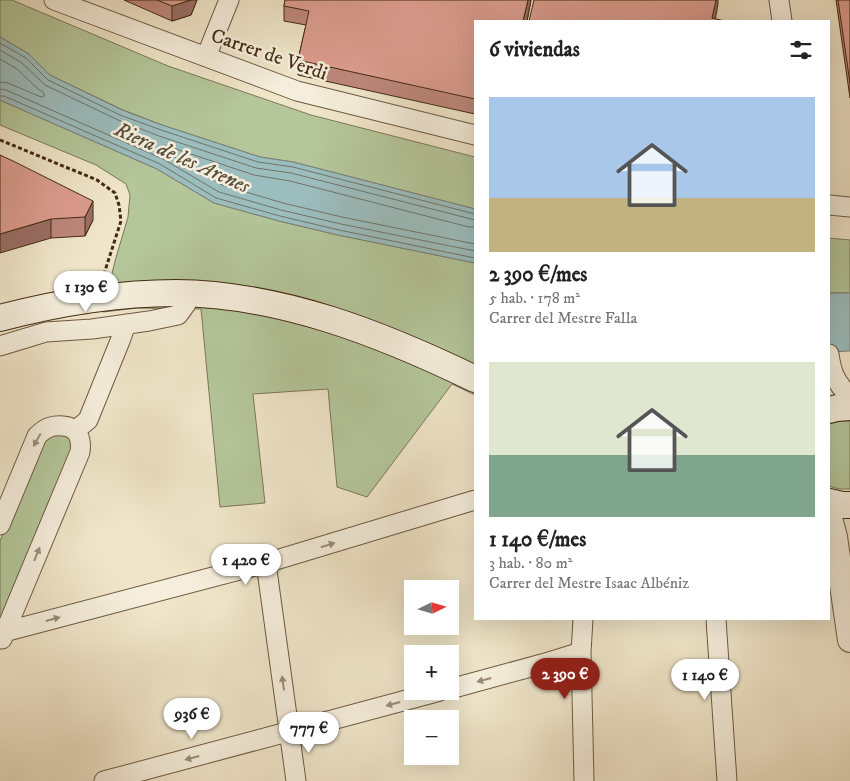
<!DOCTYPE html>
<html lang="es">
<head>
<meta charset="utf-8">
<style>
	body { margin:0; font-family:"IM FELL DW Pica",serif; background:#f6f6f6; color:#222; height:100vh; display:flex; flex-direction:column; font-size:19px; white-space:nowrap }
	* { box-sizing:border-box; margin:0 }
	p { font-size:16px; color:#767676 }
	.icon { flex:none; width:28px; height:28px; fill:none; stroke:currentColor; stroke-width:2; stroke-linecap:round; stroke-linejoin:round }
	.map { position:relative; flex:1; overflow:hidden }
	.side { position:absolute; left:474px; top:20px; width:356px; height:600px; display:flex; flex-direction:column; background:#fff; border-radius:0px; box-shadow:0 5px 20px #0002 }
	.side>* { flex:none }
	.needle { width:32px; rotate:85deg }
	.tools { position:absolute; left:404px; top:580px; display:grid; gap:10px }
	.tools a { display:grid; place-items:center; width:55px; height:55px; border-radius:0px; background:#fff; box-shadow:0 5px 20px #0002; font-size:25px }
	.price { position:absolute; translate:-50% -42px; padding:0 11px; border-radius:18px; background:#fff; color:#222; font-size:16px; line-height:32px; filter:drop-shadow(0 1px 2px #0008) }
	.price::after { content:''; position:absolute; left:50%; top:30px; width:15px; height:11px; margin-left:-8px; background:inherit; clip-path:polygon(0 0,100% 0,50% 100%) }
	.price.current { background:#8f2418; color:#fff }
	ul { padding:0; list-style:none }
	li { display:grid; align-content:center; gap:10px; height:265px; padding:0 15px }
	li span { display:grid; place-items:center; height:155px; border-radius:0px; color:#555 }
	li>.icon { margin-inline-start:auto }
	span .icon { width:90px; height:90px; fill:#fffc; stroke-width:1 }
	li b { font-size:21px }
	h2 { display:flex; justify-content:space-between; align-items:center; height:60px; padding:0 15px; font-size:21px }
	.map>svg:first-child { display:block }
	.green { fill:#b4c69a; stroke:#7c7856 }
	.water { fill:#9cbdbe; stroke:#788279 }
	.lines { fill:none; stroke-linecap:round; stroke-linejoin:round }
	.shore { stroke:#707468; stroke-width:1 }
	.minor-casing { stroke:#6e5940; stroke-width:21 }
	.tertiary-casing { stroke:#6e5940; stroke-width:26 }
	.secondary-casing { stroke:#432a12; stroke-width:28 }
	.path { stroke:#432a12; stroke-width:3; stroke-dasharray:4 2.5; stroke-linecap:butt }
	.minor { stroke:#f5eedc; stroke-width:19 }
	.tertiary { stroke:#f5eedc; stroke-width:24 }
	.secondary { stroke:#f5eedc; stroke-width:26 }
	.wall { fill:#bd877c; stroke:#432a12 }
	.shaded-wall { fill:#9a6e65; stroke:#432a12 }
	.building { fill:#dc9d90; stroke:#432a12 }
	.oneway { fill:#9c8c77 }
	.labels { text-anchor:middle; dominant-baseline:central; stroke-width:5; stroke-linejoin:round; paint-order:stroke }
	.street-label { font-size:20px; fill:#432a12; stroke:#f5eedc }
	.water-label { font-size:21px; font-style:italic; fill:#594f3d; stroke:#f5eedc }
</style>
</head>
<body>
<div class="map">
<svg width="850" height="781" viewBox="0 0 850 781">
	<rect width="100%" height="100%" fill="#efe5c9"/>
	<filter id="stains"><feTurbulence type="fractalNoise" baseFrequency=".004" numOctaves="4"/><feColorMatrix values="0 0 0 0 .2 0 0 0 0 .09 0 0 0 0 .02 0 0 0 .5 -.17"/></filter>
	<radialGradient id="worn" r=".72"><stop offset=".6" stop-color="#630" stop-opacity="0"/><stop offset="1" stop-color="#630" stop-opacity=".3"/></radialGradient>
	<path class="green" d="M0 0H12L168 66 311 115 475 157V209L293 162 260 157 162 125 123 110 50 75 29 54 0 37Z
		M0 100 157 169 214 203 279 221 338 235 475 263V395L452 384 367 497 337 487 328 389 253 394 265 503 220 507 201 309 137 308 103 312 115 261 128 217 130 195 126 184 96 165 0 125Z
		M829 238 850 240V293H829Z
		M841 421H850V489H839L829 486V424Z
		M47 434 68 435 73 443 74 451 4 614 0 619V541L43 437Z"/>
	<path class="water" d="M0 37 29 54 50 75 122 110 162 125 260 157 293 162 475 209V263L338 235 279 221 214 203 157 169 0 100Z
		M829 293H850V351L829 352Z"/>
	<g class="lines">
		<path class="shore" d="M0 43 26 58 48 80 120 115 161 130 258 162 293 167 475 214
			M0 50 22 63 45 85 118 120 159 136 256 168 291 173 475 220
			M0 59 17 69 38 89 44 93V96L41 97 8 83 0 82
			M0 89 6 90 163 159 219 192 281 210 341 224 475 251
			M0 96H4L160 164 216 198 280 216 339 230 475 258
			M475 227H469L290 181 254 175 164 145 160 147 162 150 222 185 283 203 342 217 475 244"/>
		<g class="minor-casing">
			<path id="minor" d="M54 0 297 91 475 135
				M779 0 782 21
				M206 57 229 0
				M829 205 850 207
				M0 346 46 332 92 329 149 321 178 315 186 304 188 294
				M829 354C832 376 836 381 850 398
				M76 430 88 420 120 341 126 324
				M0 525 37 436C45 428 51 425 63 426 78 427 82 439 80 452L2 639
				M266 563 296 781
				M583 619 581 652 584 781
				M716 619 727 781
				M0 633 266 563 475 500
				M450 689 542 664 581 652
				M104 781 440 691"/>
		</g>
		<g class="tertiary-casing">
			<path id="tertiary" d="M829 514 835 537 850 640"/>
		</g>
		<g class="secondary-casing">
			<path id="secondary" d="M0 318C57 303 116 293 176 293 281 294 382 334 475 379
				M829 410 837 408 850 407
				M829 502 842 505H850"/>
		</g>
		<path class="path" d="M0 140 97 180 115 193 119 205 121 221 103 277"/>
		<use href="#minor" class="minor"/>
		<use href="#tertiary" class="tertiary"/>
		<use href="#secondary" class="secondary"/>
	</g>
	<path class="wall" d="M124 0H197L191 15 172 21Z
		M285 0H531L527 21H475V114L298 75V60L306 25 284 21V6Z
		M836 0H850V98Z
		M0 155 93 220 85 236 51 238Z"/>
	<path class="shaded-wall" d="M191 0H197L191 15 172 21V6Z
		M528 0H531L527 21H523Z
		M716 0H718V4L715 21 712 18Z
		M93 201V220L85 236V217Z
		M51 219V238L0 253V234Z"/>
	<path class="building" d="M157 0H191L172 6Z
		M285 0H528L523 21H475V99L298 60 309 11 284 6Z
		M534 0H716L712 18 725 21H529Z
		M838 0H850V83Z
		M0 155 13 161 93 201 85 217 51 219 0 234Z"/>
	<defs><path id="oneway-solid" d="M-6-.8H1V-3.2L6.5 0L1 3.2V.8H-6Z" transform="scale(1.25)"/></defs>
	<g class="oneway">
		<use href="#oneway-solid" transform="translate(37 440) rotate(119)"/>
		<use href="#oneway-solid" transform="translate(328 545) rotate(-17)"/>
		<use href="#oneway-solid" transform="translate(37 554) rotate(-68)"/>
		<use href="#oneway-solid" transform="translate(53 619) rotate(-15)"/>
		<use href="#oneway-solid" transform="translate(484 680) rotate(165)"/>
		<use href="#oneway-solid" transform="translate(283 683) rotate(-98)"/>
		<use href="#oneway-solid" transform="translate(393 704) rotate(165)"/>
		<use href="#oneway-solid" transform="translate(192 758) rotate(165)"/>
	</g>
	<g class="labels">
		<g class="street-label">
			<text transform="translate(269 55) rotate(19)">Carrer de Verdi</text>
		</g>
		<g class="water-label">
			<text transform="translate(182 158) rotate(24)">Riera de les Arenes</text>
		</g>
	</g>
	<rect width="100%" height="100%" filter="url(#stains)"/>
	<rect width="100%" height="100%" fill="url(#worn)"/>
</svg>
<div class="tools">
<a><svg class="needle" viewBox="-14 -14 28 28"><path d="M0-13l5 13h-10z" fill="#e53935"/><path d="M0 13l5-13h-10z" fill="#767676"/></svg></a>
<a>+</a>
<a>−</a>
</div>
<b class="price" style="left:86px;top:313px">1 130 €</b>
<b class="price" style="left:246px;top:586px">1 420 €</b>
<b class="price current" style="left:565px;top:700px">2 390 €</b>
<b class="price" style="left:705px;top:701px">1 140 €</b>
<b class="price" style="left:192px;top:740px">936 €</b>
<b class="price" style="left:309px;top:754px">777 €</b>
<section class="side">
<h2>6 viviendas<svg class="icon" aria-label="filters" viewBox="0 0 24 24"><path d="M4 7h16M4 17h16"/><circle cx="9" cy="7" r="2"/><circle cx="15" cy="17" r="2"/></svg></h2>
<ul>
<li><span style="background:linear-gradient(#a9c7e8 65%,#c2b280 0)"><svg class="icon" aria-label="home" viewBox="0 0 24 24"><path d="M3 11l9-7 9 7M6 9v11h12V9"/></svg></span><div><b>2 390 €/mes</b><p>5 hab. · 178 m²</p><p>Carrer del Mestre Falla</p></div></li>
<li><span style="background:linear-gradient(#dfe7d0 60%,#7fa58c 0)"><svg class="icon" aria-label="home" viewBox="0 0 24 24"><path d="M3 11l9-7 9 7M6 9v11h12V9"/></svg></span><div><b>1 140 €/mes</b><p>3 hab. · 80 m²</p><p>Carrer del Mestre Isaac Albéniz</p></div></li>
</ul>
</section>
</div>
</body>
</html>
